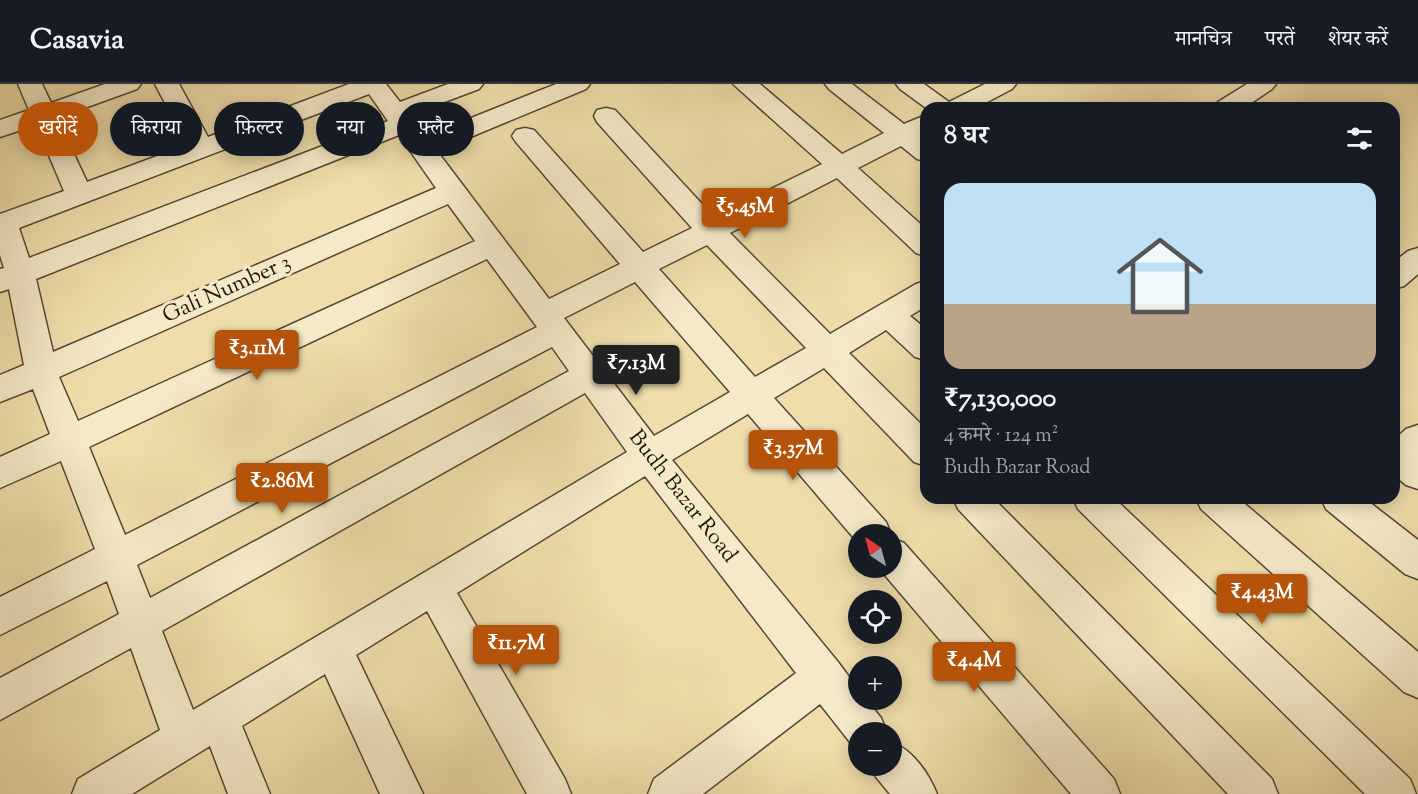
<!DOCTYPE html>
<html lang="hi">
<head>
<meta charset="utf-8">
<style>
	body { margin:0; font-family:"Sorts Mill Goudy","Noto Serif Devanagari",serif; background:#20242c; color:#f1f3f6; height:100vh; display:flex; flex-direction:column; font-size:22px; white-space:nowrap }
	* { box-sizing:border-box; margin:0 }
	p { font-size:20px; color:#9ea1a6 }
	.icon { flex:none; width:33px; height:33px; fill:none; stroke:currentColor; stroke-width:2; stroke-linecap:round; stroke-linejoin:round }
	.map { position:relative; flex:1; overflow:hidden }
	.sheet { position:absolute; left:920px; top:18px; width:480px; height:402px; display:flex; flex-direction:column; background:#171b24; border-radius:18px; box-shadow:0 3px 15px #0003 }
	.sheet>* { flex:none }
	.guide { position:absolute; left:18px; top:18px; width:570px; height:54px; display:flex; gap:12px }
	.needle { width:39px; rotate:324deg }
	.fabs { position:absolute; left:848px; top:440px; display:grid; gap:12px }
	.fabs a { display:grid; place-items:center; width:54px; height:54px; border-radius:50%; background:#171b24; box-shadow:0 3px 15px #0003; font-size:30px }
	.price { position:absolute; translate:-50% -51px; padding:0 14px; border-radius:6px; background:#b45309; color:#fff; font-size:20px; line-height:39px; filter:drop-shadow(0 2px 3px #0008) }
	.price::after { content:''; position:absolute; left:50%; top:36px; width:18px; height:14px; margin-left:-9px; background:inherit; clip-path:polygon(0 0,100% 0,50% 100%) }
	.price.selected { background:#222; color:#fff }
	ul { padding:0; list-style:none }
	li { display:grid; align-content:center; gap:12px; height:318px; padding:0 24px }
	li+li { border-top:2px solid #363941 }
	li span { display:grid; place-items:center; height:186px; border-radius:18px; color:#555 }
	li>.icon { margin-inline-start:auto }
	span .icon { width:108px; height:108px; fill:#fffc; stroke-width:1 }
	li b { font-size:26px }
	h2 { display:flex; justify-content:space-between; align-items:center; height:72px; padding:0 24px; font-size:26px }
	.tag { padding:0 21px; border-radius:27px; background:#171b24; box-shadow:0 3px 15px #0003; font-size:21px; line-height:54px }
	.tag.selected { background:#b45309; color:#fff }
	header { display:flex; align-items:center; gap:36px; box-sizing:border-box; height:84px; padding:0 30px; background:#171b24; border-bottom:2px solid #363941 }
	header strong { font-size:28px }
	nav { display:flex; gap:33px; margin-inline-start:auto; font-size:21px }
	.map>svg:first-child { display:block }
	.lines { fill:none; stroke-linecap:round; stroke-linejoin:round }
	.minor-casing { stroke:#544835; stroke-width:3 }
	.minor { fill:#f5eac8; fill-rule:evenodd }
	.labels { text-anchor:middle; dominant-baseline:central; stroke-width:6; stroke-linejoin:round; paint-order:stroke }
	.street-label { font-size:22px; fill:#20160e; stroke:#f5eac8 }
</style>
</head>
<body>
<header>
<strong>Casavia</strong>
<nav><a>मानचित्र</a><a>परतें</a><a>शेयर करें</a></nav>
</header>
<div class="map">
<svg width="1418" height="710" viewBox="0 0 1418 710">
	<rect width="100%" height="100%" fill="#efdeab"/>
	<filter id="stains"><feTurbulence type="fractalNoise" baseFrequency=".00333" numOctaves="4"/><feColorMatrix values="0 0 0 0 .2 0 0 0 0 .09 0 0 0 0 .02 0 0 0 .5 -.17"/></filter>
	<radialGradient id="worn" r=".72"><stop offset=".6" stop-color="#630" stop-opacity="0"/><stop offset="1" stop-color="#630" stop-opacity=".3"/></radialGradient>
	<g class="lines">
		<g class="minor-casing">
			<path id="minor" d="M18 0H42L51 19 105 0H141L137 5 57 34 87 98 187 61 155 0H179L208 53 349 0H386L400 18 448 0H483L479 5 410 31 426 52 556 0H590L586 5 437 67 549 215 620 180 516 58 512 52 516 46 525 44 534 46 643 168 692 144 597 38 594 32 597 26 606 24 615 26 714 133 822 80 733 0H760L842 70 884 49 829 5 825 0H852L904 40 926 31V49L921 52 926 56V77L917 75 901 62 858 84 926 145V172L916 169 837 94 730 149 830 250 916 200 926 197V222L910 232 926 245V276L915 273 886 246 849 269 926 345V382L914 378 824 284 774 314 886 438 891 450H858V459L748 330 672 376 838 578 858 605V615H866L881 634 887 648H858V665L853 662 820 620 703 710H648L654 695 796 589 645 392 457 509 565 695 571 710H527L427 527 356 571 423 710H380L325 590 242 642 270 710H228L210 662 132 710H72L78 695 160 646 131 564 0 636V594L119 530 107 497 0 551V513L95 465 61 377 0 404V373L50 350 33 305 0 318V291L24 281 9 205 0 208V185L4 184 0 171V130L64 107 36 41 0 53V36L29 26ZM369 10 388 37 29 174 19 144ZM399 51 436 104 53 268 36 195ZM448 120 475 157 78 337 59 293ZM707 161 806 264 755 293 659 185ZM487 175 537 243 125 451 89 363ZM635 198 730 308 654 352 564 234ZM552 263 569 287 150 514 137 481ZM585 309 627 368 193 626 162 547Z
				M896 0H924L949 18 985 0H1016L1012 5 976 24H926L900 5Z
				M1247 0H1276L1272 5 1244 24H1215L1218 18Z
				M1418 164V190L1404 202 1394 205V178L1408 167Z
				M1418 341V405L1406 401 1394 391V356L1406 345Z
				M953 414H993L1272 695 1278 710H1228L958 425Z
				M1073 414H1114L1410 695 1416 710H1365L1078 425Z
				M1196 414H1238L1418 568V614L1404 608 1201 425Z
				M1321 414H1364L1418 456V495L1405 490 1326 425Z
				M891 454 904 459 1114 695 1120 710H1071L878 483H891Z
				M891 657C913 667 928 688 937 710H890L876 693 872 681H891Z"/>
		</g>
		<use href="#minor" class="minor"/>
	</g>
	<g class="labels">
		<g class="street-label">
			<text transform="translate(227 206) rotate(-24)">Gali Number 3</text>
			<text transform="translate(682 413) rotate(52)">Budh Bazar Road</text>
		</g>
	</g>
	<rect width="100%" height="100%" filter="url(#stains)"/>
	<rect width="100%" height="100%" fill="url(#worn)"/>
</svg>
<div class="fabs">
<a><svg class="needle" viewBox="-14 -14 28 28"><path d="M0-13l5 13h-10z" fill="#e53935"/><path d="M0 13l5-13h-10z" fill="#9ea1a6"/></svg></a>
<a><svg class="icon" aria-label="locate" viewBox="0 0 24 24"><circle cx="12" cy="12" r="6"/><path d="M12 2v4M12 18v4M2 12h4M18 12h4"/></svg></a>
<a>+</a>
<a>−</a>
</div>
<b class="price" style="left:745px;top:155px">₹5.45M</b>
<b class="price" style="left:257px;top:297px">₹3.11M</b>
<b class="price selected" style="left:636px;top:312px">₹7.13M</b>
<b class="price" style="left:793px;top:397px">₹3.37M</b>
<b class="price" style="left:282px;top:430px">₹2.86M</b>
<b class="price" style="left:1262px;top:541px">₹4.43M</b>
<b class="price" style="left:516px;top:592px">₹11.7M</b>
<b class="price" style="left:974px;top:609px">₹4.4M</b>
<div class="guide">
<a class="tag selected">खरीदें</a>
<a class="tag">किराया</a>
<a class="tag">फ़िल्टर</a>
<a class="tag">नया</a>
<a class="tag">फ़्लैट</a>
</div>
<section class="sheet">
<h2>8 घर<svg class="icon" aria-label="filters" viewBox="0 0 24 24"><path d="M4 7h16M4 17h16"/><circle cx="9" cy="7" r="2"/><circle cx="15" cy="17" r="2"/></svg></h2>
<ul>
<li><span style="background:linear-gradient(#bfe0f5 65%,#b9a48a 0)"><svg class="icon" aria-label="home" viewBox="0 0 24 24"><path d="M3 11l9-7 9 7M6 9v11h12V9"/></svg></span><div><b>₹7,130,000</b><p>4 कमरे · 124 m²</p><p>Budh Bazar Road</p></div></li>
</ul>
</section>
</div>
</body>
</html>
